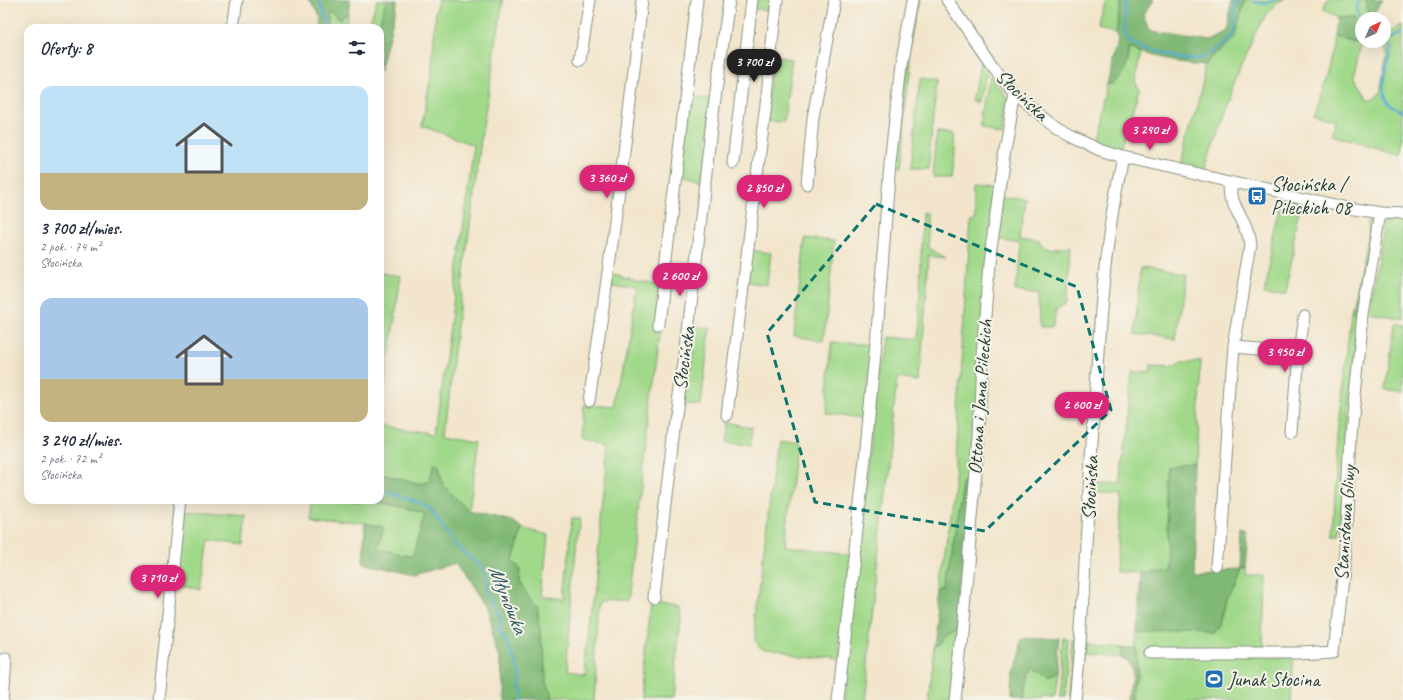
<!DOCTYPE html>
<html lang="pl">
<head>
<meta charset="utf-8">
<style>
	body { margin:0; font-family:Caveat,sans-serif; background:#f6f6f7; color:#1f2937; height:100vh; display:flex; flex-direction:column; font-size:15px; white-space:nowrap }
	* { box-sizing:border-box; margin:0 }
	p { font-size:13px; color:#747a83 }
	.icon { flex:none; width:22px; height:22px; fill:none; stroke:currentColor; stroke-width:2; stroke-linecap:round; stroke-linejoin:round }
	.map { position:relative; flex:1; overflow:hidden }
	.side { position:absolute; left:24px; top:24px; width:360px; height:480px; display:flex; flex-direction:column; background:#fff; border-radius:12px; box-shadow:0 4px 16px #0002 }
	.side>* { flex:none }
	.needle { width:26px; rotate:44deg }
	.controls { position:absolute; left:1355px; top:12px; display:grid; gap:8px }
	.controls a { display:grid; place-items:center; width:36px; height:36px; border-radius:50%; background:#fff; box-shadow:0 4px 16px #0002; font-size:20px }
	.price { position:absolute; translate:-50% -34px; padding:0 9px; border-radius:14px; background:#db2777; color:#fff; font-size:13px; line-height:26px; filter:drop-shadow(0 1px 2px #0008) }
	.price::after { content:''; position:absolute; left:50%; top:24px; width:12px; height:9px; margin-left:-6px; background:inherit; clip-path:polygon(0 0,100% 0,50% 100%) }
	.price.current { background:#222; color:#fff }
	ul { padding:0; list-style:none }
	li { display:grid; align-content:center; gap:8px; height:212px; padding:0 16px }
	li span { display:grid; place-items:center; height:124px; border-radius:12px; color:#555 }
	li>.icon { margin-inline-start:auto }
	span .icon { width:72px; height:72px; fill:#fffc; stroke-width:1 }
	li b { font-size:17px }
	h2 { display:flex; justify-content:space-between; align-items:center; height:48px; padding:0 16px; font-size:17px }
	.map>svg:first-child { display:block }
	.green { fill:#a1d98a; stroke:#608b5f }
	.forest { fill:#80b976; stroke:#507b55 }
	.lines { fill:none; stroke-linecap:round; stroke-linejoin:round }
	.stream { stroke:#56acd2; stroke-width:2.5 }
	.minor-casing { stroke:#889180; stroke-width:13 }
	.minor { stroke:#fff; stroke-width:11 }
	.marked { fill:none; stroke:#0f766e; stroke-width:3; stroke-dasharray:8 5; stroke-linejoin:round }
	.labels { text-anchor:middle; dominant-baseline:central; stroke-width:4; stroke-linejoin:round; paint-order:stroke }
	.street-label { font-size:20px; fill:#1f3d34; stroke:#f7f3e8 }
	.poi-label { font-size:20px; fill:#1f3d34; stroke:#f7f3e8; text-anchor:start }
	.water-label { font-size:21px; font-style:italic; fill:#305e63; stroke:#f7f3e8 }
</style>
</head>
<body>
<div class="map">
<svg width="1403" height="700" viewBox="0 0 1403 700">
	<rect width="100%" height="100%" fill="#f7f3e8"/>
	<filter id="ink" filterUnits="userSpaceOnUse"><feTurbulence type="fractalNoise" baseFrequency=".025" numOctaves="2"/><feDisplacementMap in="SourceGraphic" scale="8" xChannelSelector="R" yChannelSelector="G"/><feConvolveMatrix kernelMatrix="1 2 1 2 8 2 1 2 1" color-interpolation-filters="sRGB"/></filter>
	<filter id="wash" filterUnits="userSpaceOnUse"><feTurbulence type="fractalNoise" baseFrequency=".012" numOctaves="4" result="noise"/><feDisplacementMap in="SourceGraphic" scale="16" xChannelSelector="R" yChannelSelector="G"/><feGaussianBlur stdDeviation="0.9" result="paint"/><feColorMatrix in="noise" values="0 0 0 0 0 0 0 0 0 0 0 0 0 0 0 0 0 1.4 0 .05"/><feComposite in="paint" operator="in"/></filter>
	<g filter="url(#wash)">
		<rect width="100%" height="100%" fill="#f2e5cc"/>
		<path class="green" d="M377 0H386L378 28H368Z
			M438 0H503L481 139 457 326 445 433 479 439 469 511 443 485 439 466 435 463 429 481 422 484 380 474V426L436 433 474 145 422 126 432 68 436 11Z
			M756 0H774L773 11 754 9Z
			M917 0H921L911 55 899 169H893L899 115Z
			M1106 0H1121L1116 33 1098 29Z
			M1245 0H1286L1278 4 1266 15 1241 67 1224 109 1207 165 1204 170 1181 165 1207 64 1214 56 1234 38Z
			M1328 0H1366L1370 19H1362V22L1357 23 1354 18H1336L1323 11Z
			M328 11 334 14 339 20 348 13 345 28H326Z
			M1403 26V147L1401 156 1332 135 1336 120 1313 113C1323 91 1331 61 1334 36L1356 42 1362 40 1363 41 1354 76 1369 101 1380 94 1387 51 1382 43 1384 41 1387 31H1393Z
			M1130 48 1141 53 1135 80 1139 90 1120 149H1117L1092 142 1107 84H1112L1128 63Z
			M773 56 792 59 784 122 766 121Z
			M981 63 987 73 982 102 975 99Z
			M991 77 1010 100 1005 129 984 126Z
			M920 79 937 82 930 147 929 169H910Z
			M688 96 713 99 702 182 678 175Z
			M937 133 954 134 955 152 952 177H933Z
			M758 182 777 185V202L757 200Z
			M976 183 995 185 973 473 962 479 947 590 940 592 955 476 971 215H976Z
			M1002 195 1025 198 1020 236 1039 239 1041 243 1049 249 1071 246 1067 302 1056 309 1053 327H1040L1039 292 1015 291 1019 241 996 237Z
			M1288 203 1304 207 1285 289 1264 285 1283 205 1287 206Z
			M922 212 927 213 928 247 945 257 929 255 920 382 897 379 884 503 862 700H841L882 337 916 340 920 297Z
			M1403 219V319L1368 312 1382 236V220Z
			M1371 220 1374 229 1368 261 1363 259 1369 233 1368 221Z
			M805 238 834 241 824 341 794 336Z
			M749 250 771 253 767 285 747 282Z
			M1140 268 1183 274 1175 339 1135 334Z
			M612 272 636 280 661 285 654 331 660 332 627 601 600 602 594 700H547L542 681 541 627 537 605 528 596 519 582 520 569 513 561 522 528 548 535 542 596 564 599 572 518H580L577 539 565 672 584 675 589 638 609 445 582 440 584 405H591L617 407 637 286 612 282Z
			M380 273 401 276 380 419Z
			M1351 311 1358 313 1339 535H1333L1338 436Z
			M1394 323 1403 325V392L1385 389Z
			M692 326 710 328 701 405 681 404Z
			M832 342 873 345 864 418 826 413Z
			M1179 361H1200L1195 465 1169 468 1166 566 1140 573 1116 572 1121 495 1093 492 1094 484H1120L1132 372 1150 373 1151 365 1172 366Z
			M724 423H729L751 427 749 444 721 441Z
			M777 439 796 442 785 546 850 554 838 660 763 652 753 642Z
			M311 500C350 500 388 500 425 514L413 557 377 549 384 527 365 523 308 517Z
			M184 511 246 516 243 545 209 540 201 590 175 583Z
			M1245 568V575H1264L1262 651 1213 658 1294 657 1291 700H1135L1137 631 1214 632 1223 620 1227 599 1240 569Z
			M651 604 678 607 681 618 671 700H641Z
			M958 630 950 700H927L933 647 938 645C941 635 948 634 958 630Z
			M1063 638 1069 639 1063 700H1057Z
			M1073 639H1078L1073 700H1068Z
			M1084 640 1123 644V655L1084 652Z
			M1029 668 1045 682 1055 677 1052 700H1045V699L1042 698 1041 700H1022V692Z"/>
		<path class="forest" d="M309 0H350L348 13 339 20 334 14 328 11 326 28H316L317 19Z
			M386 0H398L380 72V28H378Z
			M1121 0H1153L1143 14 1149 30 1207 39 1226 30 1233 0H1245L1234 38 1214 56 1207 64C1181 62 1154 59 1130 48 1126 66 1127 72 1112 84H1107L1118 41 1116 33Z
			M1366 0H1382L1371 19H1370Z
			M1336 18H1354L1357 23 1362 22V40L1356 42 1334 36Z
			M1363 259 1368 261 1358 313 1351 311Z
			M435 462 439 466 443 485 469 511 513 521 522 528 513 561 520 569 519 582 528 596 537 605 541 627 542 681 547 700H499L500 651 485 608 455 563 414 575 363 563 365 523 384 527 378 549 412 557 425 514 411 509 383 503 353 500H380V474L422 484 429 481Z
			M1195 465 1192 571 1240 569 1242 534 1248 536 1245 568 1240 569 1227 599 1223 620 1215 633 1137 631 1140 573 1166 566 1169 467Z
			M973 473 958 630C948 634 941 635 938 645L933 647 940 592 947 590 962 479Z
			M1021 636 1059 638 1055 677 1045 682 1029 668 1022 692V700H1010L1011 672Z
			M1123 644 1137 646 1135 700H1130L1133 670 1128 658 1123 655Z"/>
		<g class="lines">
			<path class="stream" d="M319 0 320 10 323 20V28
				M1126 0C1125 10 1122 32 1127 39 1133 50 1190 61 1202 57 1209 55 1227 42 1231 36 1236 28 1234 17 1235 8 1236 6 1237 3 1239 0
				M1253 0C1261 4 1267 4 1275 0
				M1359 0C1355 9 1357 16 1362 25
				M1384 39 1391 48C1387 64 1377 89 1389 104 1393 107 1399 110 1403 112
				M1384 39H1391L1403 33
				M380 490 416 501 430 508 455 545 481 567 486 577 485 590 499 615 501 628 508 634 515 668 513 684 514 700"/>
		</g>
	</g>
	<g filter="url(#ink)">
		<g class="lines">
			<g class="minor-casing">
				<path id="minor" d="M947 0 989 61 1015 95 1057 128 1070 136 1100 150 1123 157 1349 208 1380 213 1403 214
					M233 28 237 0
					M580 60 590 0
					M733 163 752 0
					M807 184 813 118 834 0
					M658 324 697 0
					M1233 347 1298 352
					M589 401C610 268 627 134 642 0
					M727 415 767 96 773 34 777 0
					M1292 432 1298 352 1303 315
					M1217 568 1233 347 1250 245C1249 241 1249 236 1247 232 1242 214 1228 202 1232 181
					M654 597 675 421 686 349 712 120 729 0
					M1150 653H1301L1334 651 1345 551 1351 436 1363 315 1380 213
					M3 700 6 658
					M159 700 180 500
					M838 700 865 459 877 332 890 164 901 66 913 0
					M955 700 960 655 979 437 982 356 989 264 1004 155 1015 95
					M1075 700C1082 637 1084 574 1088 510 1090 469 1093 428 1096 387 1100 310 1106 232 1123 157"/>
			</g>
			<use href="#minor" class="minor"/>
		</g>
	</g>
	<path class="marked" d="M876 204 1077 287 1111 410 985 531 815 502 767 333Z"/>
	<defs>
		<g id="bus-square" transform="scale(1)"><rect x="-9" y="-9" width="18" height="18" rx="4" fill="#1f6fb2" stroke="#f7f3e8"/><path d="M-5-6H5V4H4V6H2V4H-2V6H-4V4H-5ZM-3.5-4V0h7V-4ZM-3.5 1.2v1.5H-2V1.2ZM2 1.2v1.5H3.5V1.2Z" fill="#fff"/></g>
		<g id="stadium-square" transform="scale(1)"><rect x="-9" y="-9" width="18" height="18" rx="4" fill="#1f6fb2" stroke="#f7f3e8"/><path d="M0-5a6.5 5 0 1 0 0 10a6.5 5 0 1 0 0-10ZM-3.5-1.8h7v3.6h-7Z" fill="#fff"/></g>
	</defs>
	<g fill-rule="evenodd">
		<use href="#bus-square" x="1257" y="196"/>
		<use href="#stadium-square" x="1214" y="679"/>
	</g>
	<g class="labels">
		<g class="street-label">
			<text transform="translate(1022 95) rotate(44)">Słocińska</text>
			<text transform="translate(684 358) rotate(-82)">Słocińska</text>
			<text transform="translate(980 397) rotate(-86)">Ottona i Jana Pileckich</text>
			<text transform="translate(1090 488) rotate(-87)">Słocińska</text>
			<text transform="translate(1345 523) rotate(-86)">Stanisława Gliwy</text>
		</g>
		<g class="poi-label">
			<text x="1271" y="184">Słocińska /<tspan x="1271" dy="23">Pileckich 08</tspan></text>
			<text x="1228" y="679">Junak Słocina</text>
		</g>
		<g class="water-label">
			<text transform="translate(508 599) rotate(68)">Młynówka</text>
		</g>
	</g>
</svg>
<div class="controls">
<a><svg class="needle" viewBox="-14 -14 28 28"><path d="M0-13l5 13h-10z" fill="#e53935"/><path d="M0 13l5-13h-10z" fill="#747a83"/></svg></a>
</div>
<b class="price current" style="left:754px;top:83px">3 700 zł</b>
<b class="price" style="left:1150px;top:151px">3 240 zł</b>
<b class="price" style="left:607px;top:199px">3 360 zł</b>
<b class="price" style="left:764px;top:209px">2 850 zł</b>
<b class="price" style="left:680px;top:297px">2 600 zł</b>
<b class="price" style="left:1285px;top:373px">3 450 zł</b>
<b class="price" style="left:1082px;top:426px">2 600 zł</b>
<b class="price" style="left:158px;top:599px">3 710 zł</b>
<section class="side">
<h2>Oferty: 8<svg class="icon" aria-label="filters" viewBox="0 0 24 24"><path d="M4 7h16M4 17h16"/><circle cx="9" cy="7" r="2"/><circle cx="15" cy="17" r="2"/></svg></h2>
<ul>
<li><span style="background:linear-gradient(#bfe0f5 70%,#c2b280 0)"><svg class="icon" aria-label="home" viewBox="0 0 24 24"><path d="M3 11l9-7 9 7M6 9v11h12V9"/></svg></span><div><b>3 700 zł/mies.</b><p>2 pok. · 74 m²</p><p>Słocińska</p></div></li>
<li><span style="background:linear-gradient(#a9c7e8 65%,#c2b280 0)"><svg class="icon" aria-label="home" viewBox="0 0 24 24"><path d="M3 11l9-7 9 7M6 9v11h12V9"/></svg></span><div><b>3 240 zł/mies.</b><p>2 pok. · 72 m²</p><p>Słocińska</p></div></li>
</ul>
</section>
</div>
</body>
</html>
